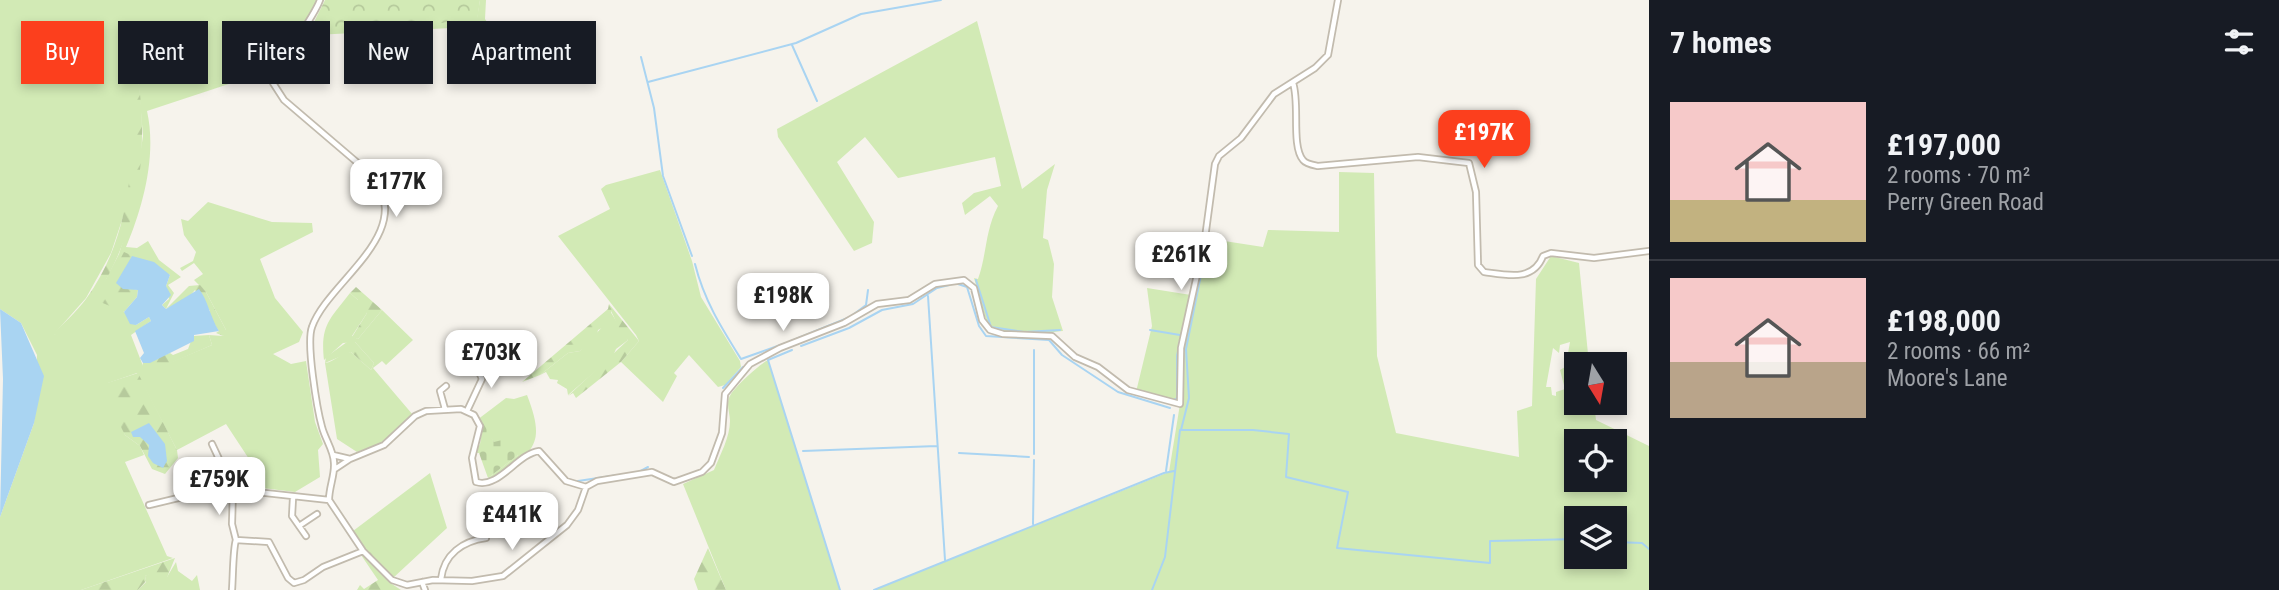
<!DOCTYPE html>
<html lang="en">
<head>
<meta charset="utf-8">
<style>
	body { margin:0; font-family:"Roboto Condensed",sans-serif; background:#20242c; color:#f1f3f6; height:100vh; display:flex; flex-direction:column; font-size:26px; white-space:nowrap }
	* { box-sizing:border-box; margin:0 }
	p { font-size:23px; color:#9ea1a6 }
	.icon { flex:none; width:38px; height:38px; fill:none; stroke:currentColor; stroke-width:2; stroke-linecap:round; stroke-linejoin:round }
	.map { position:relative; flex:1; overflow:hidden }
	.details { display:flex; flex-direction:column; background:#171b24; width:630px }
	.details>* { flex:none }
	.top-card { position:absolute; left:21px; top:21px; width:665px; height:63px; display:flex; gap:14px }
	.needle { width:46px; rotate:169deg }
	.tools { position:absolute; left:1564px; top:352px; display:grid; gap:14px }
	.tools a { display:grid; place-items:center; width:63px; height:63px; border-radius:0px; background:#171b24; box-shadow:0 4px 10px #0003; font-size:35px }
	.price { position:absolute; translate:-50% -60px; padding:0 16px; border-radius:14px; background:#fff; color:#222; font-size:23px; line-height:46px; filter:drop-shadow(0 2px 4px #0008) }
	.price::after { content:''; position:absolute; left:50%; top:42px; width:21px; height:16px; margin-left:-10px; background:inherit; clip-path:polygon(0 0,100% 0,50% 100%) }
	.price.active { background:#fc3f1d; color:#fff }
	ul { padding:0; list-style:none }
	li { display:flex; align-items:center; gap:21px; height:175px; padding:0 21px }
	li+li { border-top:2px solid #363941 }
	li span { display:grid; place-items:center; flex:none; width:196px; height:140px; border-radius:0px; color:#555 }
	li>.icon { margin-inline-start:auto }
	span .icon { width:84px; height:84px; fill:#fffc; stroke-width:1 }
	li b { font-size:30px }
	h2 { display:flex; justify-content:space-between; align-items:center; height:84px; padding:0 21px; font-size:30px }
	.chip { padding:0 24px; border-radius:0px; background:#171b24; box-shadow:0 4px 10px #0003; font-size:24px; line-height:63px }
	.chip.active { background:#fc3f1d; color:#fff }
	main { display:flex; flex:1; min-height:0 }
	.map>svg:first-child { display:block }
	.green { fill:#d2eab5; fill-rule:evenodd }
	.forest { fill:url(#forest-firs) }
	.cemetery { fill:url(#cemetery-stones) }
	.park { fill:url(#park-crowns) }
	.water { fill:#a9d4f2 }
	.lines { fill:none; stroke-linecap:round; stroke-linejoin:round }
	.stream { stroke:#a9d4f2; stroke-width:2 }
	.street-casing { stroke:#c2bbae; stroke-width:8 }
	.street { stroke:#fff; stroke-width:4.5 }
</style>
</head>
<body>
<main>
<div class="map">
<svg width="1649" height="590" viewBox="0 0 1649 590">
	<defs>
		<pattern id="forest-firs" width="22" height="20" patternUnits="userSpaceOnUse" patternTransform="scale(1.75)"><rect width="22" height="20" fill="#d2eab5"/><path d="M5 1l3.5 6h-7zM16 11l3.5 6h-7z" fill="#b6ca9c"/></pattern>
		<pattern id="cemetery-stones" width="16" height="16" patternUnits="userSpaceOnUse" patternTransform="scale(1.75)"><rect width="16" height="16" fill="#d2eab5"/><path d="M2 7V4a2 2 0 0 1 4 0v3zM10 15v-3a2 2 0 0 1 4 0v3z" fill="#b6ca9c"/></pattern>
		<pattern id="park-crowns" width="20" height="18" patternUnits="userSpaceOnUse" patternTransform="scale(1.75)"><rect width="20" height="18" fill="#d2eab5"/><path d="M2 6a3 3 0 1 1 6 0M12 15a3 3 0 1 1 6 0" fill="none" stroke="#b6ca9c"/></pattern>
	</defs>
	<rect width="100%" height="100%" fill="#f6f3ec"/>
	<path class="green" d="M0 0H316L310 21 271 70 256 72V75L147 111C157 155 143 207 126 247L137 248 148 241 159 260 181 277 168 285 174 293 166 309 162 305 169 299 166 286 170 275 124 253 105 302 122 310 136 325 149 317 151 321 131 335 143 366 150 371 212 345 209 335 223 336 226 330 206 292 194 280 203 274 194 263 182 271 180 268 193 261 196 252 184 235 181 219 188 221 208 202 272 222 312 223 313 232 260 259 275 298 303 332 299 342 273 354 291 364 306 361 315 422 323 444 318 450 320 477 295 492 246 486 244 474 251 462 226 424 177 450 137 373 108 383 125 435 140 446 144 455 125 462 167 556 173 558 81 590H0V517L34 423 37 355 21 323 0 309ZM133 56 138 76 143 136 131 214 119 254 106 279 61 336 54 334 86 298 111 253 126 208 134 157Z
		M480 0H486L485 19 490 26 315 35 317 26 477 18Z
		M977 21 1022 189 1055 164 1047 190 1043 238 1048 240 1054 264 1052 297 1063 331C1045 333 998 338 987 323L974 278 978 279C987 254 985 230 998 206L990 196 965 215 962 203 974 193 1001 186 995 157 898 178 865 137 837 162 874 222 872 243 854 251 778 137 777 129Z
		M660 170 692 261 701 297 740 361 741 367 725 385 718 387 689 355 674 373 677 376 663 402 621 362 639 341 636 335 558 236 610 209 601 189 606 185Z
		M1339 172 1374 173 1377 356 1396 433 1519 457 1517 411 1532 406 1536 279 1551 256 1579 263 1589 364 1567 359 1570 342 1560 345 1559 353 1553 348 1546 387H1551L1552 395 1556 396V392L1565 389 1560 370 1565 367 1577 370V402L1594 403 1596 420 1649 446V590H873L1169 472 1180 404 1181 348 1205 238 1263 247 1268 230 1339 232ZM1577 441H1615V480H1577ZM1577 518H1615V556H1577Z
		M1147 288 1191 295 1178 344 1177 398 1174 400 1136 392 1152 326Z
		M350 293 358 300H364L367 313 352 336 358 339 382 310 413 340 386 365 382 361 373 368 413 415 381 443 357 452 337 439 325 363C335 362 341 352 351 352L371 370 374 363 355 342 343 343 324 360C320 325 330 319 350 293Z
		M610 311 628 340 616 349 613 356 568 395 567 389 557 383 558 380 550 379 546 372 540 375 568 353 580 351 605 324Z
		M768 360 840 590H726L683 484 714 470C720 455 730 437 730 421 730 412 725 403 731 394 736 386 760 364 768 360Z
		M527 395C548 449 531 451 490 482L488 478 518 455 494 442 477 420 506 398 514 399Z
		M430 473 447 528 393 578 360 543 353 531Z
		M176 562 178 571 192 581 197 575 200 590H138L146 582 145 576 151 573 167 577Z"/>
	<path class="forest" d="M133 51C151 131 144 224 96 296 86 311 73 324 61 337L53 334C64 323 77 311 86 299 140 224 132 138 133 51Z
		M124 252 133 256 129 288 138 290 137 297 124 312 98 301Z
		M200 285 206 292 226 330 230 332 223 336 216 333 219 331 209 317 210 311 195 290 188 298 166 309 189 286Z
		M356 287 382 310 358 339 352 337 367 313 362 308 363 300H358L350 293Z
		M609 304 639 341 621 362 576 398 573 393 568 396 628 340C615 326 619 326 611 311L610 324 598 330 596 339 580 351 568 353 540 375 522 382 608 309Z
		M209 335 212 345 150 372 142 367 143 363 170 353 173 355 188 349 193 336Z
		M347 342H355L374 363 371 370 351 352 325 363 326 357Z
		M138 373 177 450 178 458 165 474 152 469 140 446 125 435 106 397 107 383Z
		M353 531C364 549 381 561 393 578L392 584 401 590H357L360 585 364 589 378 580 361 555 364 552 351 534Z
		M708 548 726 590H698L694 579Z
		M175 558 164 585 154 586 151 574 145 576 146 581 138 590H81Z"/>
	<path class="cemetery" d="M483 423 494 442 510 438 518 455 488 478 479 453H475L480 444Z"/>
	<path class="park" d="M325 0H480L477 21 310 30Z"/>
	<path class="water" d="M132 256 154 262 170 275 166 286 171 295 162 305 166 309 199 289C208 300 210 317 219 331L194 335V341L150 363H143L140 358 144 353 135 331 151 321 149 317 136 325 130 324 124 312 137 297 138 290 123 289 116 283Z
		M0 309 21 323 44 376 34 423 0 517 3 379Z
		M149 423 165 444 167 461 163 468 153 463 148 456 149 445 140 437H133L131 432Z"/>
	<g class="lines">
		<path class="stream" d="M792 45 817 101
			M641 57 654 108 663 176 692 256
			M648 82 796 43 861 14 941 0
			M695 264C704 300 721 327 741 359L786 343
			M976 280 991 327 1024 332 1060 330
			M958 284 967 287 979 326 986 336 1049 340 1062 355 1118 392 1170 408
			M928 296 945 560
			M1150 330 1180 335
			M791 341 850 317 866 305 868 290
			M801 346 849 328 882 310 913 304 937 288 949 285
			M792 350 768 360 840 590
			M723 388 743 367
			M1174 400 1177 398V356L1183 327
			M1181 430 1189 398 1186 349 1207 245
			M803 451 937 446
			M959 453 1029 457
			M1034 454V350
			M1166 471 1174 415
			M637 473 648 467
			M578 481 618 475
			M1033 524 1034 460
			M1615 542 1642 543 1649 549
			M874 590 1164 473 1174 471
			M1152 590 1165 557 1180 430H1253L1289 434 1286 477 1348 492 1337 548 1490 563V541L1577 539"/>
		<g class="street-casing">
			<path id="street" d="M320 0C312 23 272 69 273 83L284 100 373 176C417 234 328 281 312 327 306 343 317 409 322 427 325 439 334 451 334 463 335 475 329 487 329 500L363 551 392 580 407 585 433 580 472 581 503 576 567 525 578 510 586 487
				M1293 83C1300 103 1291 146 1303 160 1306 164 1313 165 1318 166L1418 157 1469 163 1476 192 1478 265 1484 272C1507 275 1533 282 1543 256L1551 253 1594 258 1649 251
				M445 409 440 391 446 386
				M467 411 482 379 479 372
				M212 444 233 489 232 524 236 540
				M333 455 350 459 335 469
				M350 459 384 445 415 416 426 411 461 409 474 415 480 426 472 458 476 482C499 489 517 454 539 451L566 481 586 487
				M586 487 597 481 652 472 674 482 702 472 711 463 722 433 725 394 750 364 780 348 844 323 877 304 909 300 935 284 964 280 974 288 982 320 990 330 1003 334 1052 336 1075 357 1098 367 1128 390 1180 404 1181 348 1205 238 1215 164 1219 156 1241 138 1274 94 1315 68 1328 55 1338 0
				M293 498 292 516 306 536
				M149 505 220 488 329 500
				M299 526 317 514
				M236 540 269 542 288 578 294 583 304 580 323 567 363 551
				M441 579C444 554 463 541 486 538
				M422 582 425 590
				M232 590C233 577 233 548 236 540"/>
		</g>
		<use href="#street" class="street"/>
	</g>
</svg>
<div class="tools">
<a><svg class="needle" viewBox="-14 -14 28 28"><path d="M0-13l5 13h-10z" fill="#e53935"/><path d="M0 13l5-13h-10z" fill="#9ea1a6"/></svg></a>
<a><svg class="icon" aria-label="locate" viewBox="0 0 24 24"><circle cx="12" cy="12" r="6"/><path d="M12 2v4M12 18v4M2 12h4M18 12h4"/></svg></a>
<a><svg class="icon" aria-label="layers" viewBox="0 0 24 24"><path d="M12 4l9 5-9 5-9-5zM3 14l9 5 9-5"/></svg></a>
</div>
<b class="price active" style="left:1484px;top:170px">£197K</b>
<b class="price" style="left:396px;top:219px">£177K</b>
<b class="price" style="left:1181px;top:292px">£261K</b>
<b class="price" style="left:783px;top:333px">£198K</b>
<b class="price" style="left:491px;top:390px">£703K</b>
<b class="price" style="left:219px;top:517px">£759K</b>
<b class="price" style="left:512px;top:552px">£441K</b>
<div class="top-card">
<a class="chip active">Buy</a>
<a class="chip">Rent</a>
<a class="chip">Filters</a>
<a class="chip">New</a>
<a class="chip">Apartment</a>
</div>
</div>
<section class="details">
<h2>7 homes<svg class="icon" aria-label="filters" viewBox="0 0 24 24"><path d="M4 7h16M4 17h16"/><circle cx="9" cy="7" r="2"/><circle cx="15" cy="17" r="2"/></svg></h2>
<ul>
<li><span style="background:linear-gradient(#f6c9c9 70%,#c2b280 0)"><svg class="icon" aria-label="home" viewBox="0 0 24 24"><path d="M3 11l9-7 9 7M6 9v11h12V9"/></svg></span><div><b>£197,000</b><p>2 rooms · 70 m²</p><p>Perry Green Road</p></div></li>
<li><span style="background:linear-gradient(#f6c9c9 60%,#b9a48a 0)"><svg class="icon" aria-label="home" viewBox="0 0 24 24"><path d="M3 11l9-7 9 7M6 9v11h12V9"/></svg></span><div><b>£198,000</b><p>2 rooms · 66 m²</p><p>Moore's Lane</p></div></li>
</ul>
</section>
</main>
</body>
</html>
